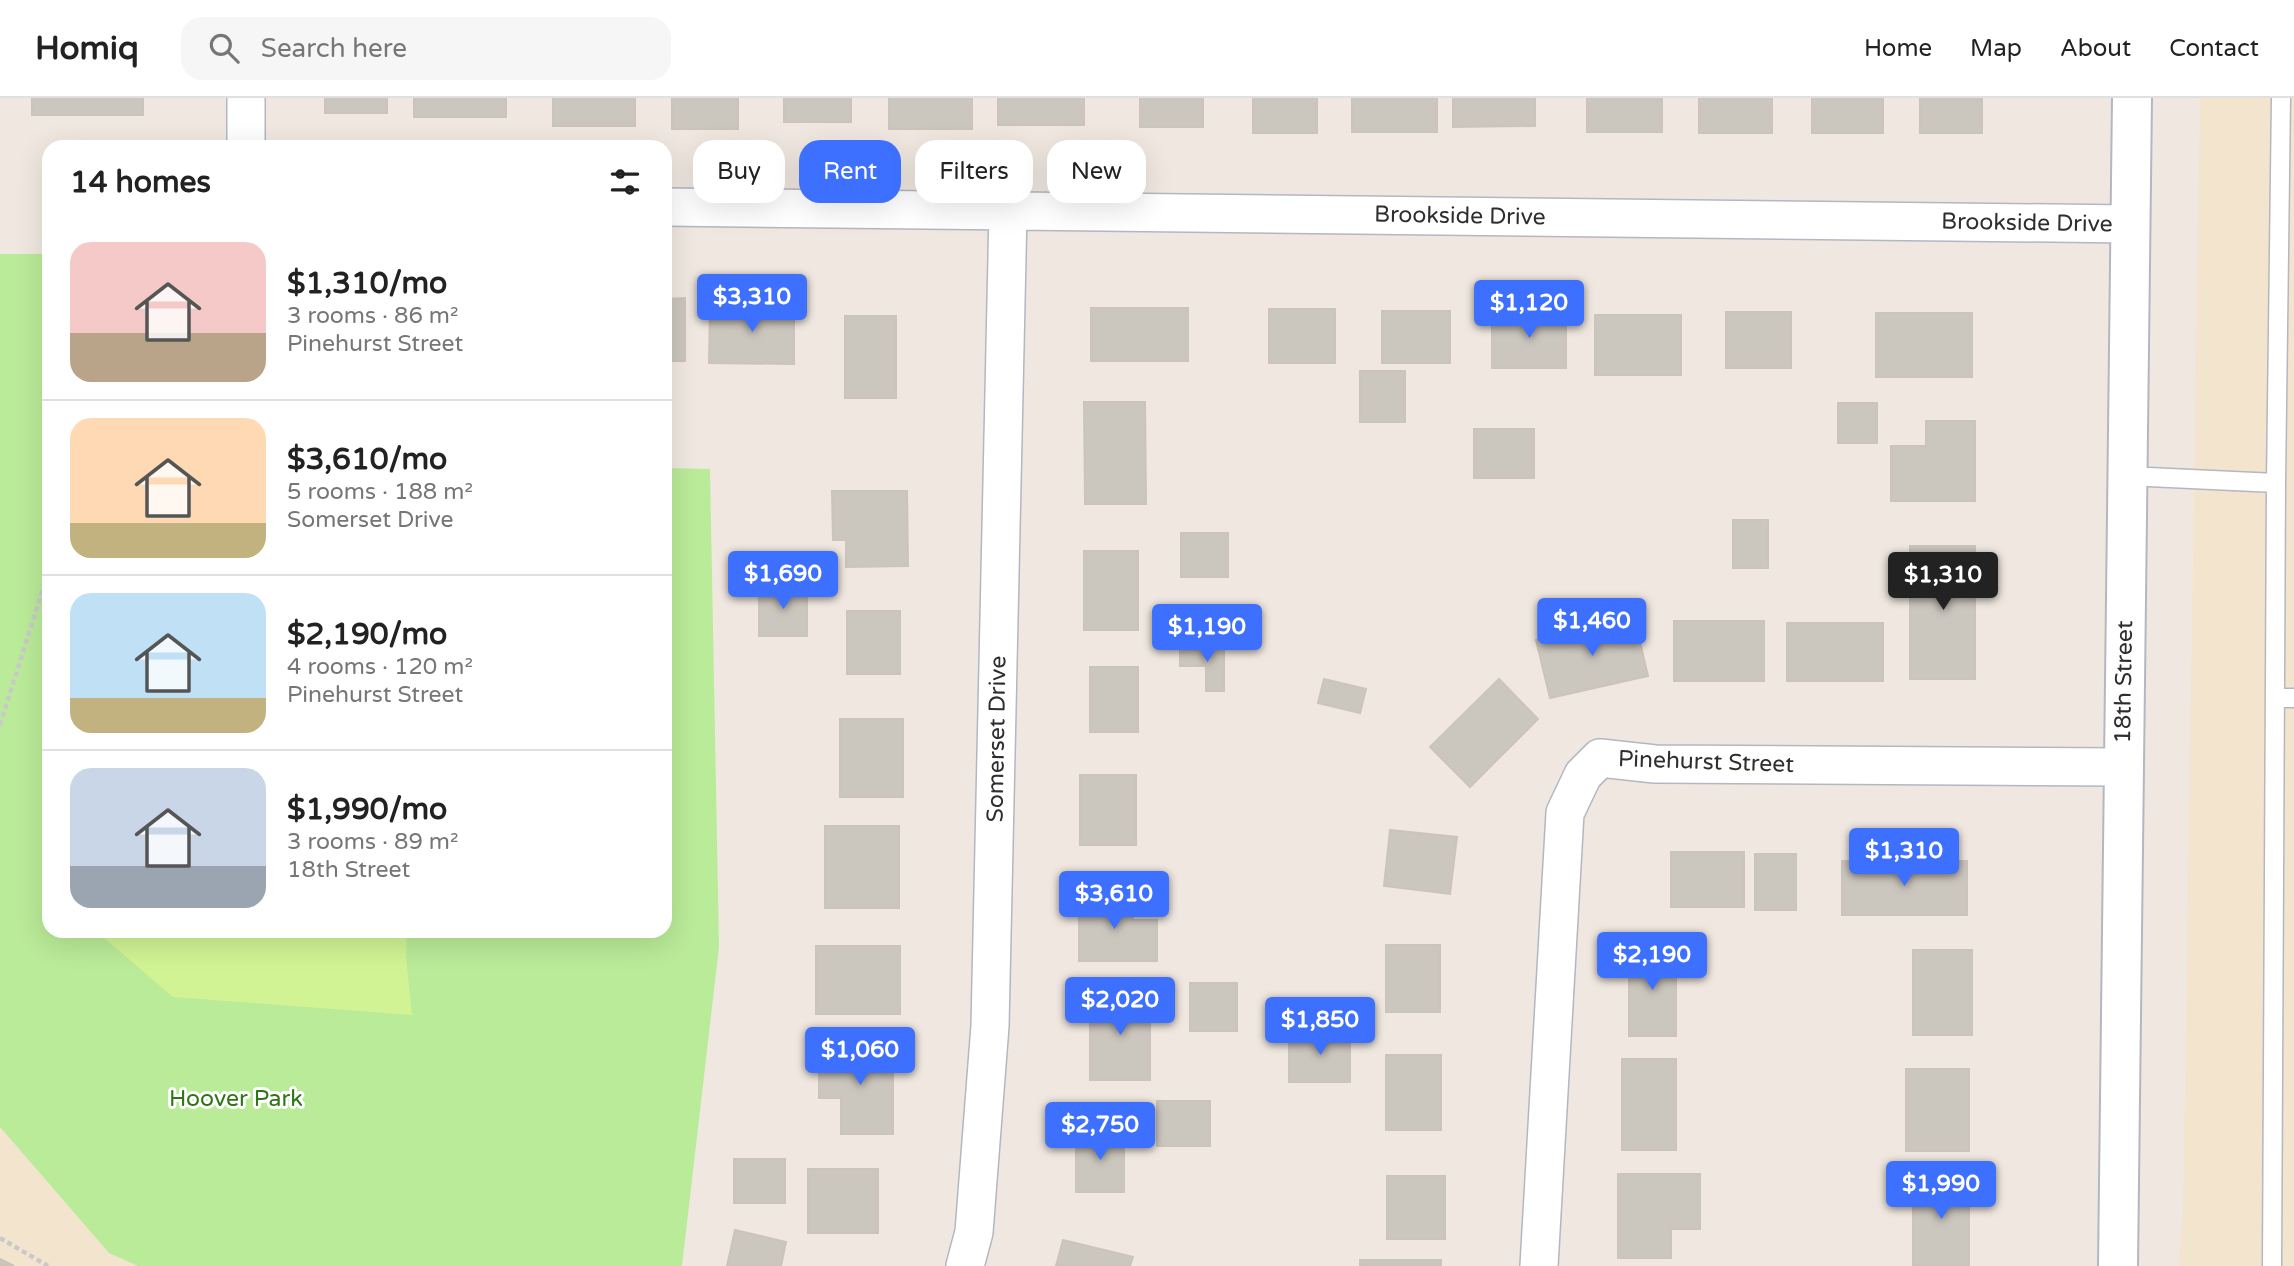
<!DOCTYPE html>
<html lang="en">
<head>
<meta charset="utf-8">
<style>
	body { margin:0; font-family:"Varela Round",sans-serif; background:#f6f6f6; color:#222; height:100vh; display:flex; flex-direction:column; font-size:26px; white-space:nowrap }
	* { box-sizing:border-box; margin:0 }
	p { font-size:23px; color:#767676 }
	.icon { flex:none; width:38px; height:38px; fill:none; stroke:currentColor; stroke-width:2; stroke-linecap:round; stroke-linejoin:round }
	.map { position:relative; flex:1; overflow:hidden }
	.details { position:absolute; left:42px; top:42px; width:630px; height:798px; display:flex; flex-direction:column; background:#fff; border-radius:21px; box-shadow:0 7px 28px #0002 }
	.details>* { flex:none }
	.hud { position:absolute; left:693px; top:42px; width:665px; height:63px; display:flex; gap:14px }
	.price { position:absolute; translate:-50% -60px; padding:0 16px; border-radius:7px; background:#3e70ff; color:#fff; font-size:23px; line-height:46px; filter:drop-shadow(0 2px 4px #0008) }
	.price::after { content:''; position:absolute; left:50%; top:42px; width:21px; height:16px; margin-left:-10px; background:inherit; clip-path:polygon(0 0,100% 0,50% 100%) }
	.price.selected { background:#222; color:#fff }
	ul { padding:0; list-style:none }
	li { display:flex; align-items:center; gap:21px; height:175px; padding:0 28px }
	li+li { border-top:2px solid #e0e0e0 }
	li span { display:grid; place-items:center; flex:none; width:196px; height:140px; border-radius:21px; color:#555 }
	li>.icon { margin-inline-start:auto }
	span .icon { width:84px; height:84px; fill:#fffc; stroke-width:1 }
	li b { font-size:30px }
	h2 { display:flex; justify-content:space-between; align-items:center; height:84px; padding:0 28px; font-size:30px }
	.tag { padding:0 24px; border-radius:21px; background:#fff; box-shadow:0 7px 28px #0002; font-size:24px; line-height:63px }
	.tag.selected { background:#3e70ff; color:#fff }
	header { display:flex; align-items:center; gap:42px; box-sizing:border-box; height:98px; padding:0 35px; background:#fff; border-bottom:2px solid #e0e0e0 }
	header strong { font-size:33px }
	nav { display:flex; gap:38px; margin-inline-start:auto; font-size:24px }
	.search { width:490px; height:63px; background:#f6f6f6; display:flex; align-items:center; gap:18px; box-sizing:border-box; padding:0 24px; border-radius:21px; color:#767676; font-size:26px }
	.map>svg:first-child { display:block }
	.education { fill:#f3e4ce }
	.green { fill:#baeb98 }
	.pitch { fill:#d1f393 }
	.building { fill:#cbc6be; stroke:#ccc4b8; stroke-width:2 }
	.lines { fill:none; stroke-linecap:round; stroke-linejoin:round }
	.lane-casing { stroke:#b3b7c2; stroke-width:21 }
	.street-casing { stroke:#b3b7c2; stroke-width:40 }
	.secondary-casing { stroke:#b3b7c2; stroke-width:42 }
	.path { stroke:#c9c9c9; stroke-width:4.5; stroke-dasharray:5 3.5; stroke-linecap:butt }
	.lane { stroke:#fff; stroke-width:18 }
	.street { stroke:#fff; stroke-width:37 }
	.secondary { stroke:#fff; stroke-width:38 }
	.labels { text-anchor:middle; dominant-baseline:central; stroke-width:6; stroke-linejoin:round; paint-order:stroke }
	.street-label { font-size:23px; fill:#2e2e2e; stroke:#fff }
	.park-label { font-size:23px; fill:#2f7514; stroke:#fff }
</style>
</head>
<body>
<header>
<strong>Homiq</strong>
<div class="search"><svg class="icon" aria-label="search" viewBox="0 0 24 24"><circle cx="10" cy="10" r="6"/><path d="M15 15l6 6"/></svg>Search here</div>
<nav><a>Home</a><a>Map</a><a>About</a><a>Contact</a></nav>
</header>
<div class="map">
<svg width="2294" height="1168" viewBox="0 0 2294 1168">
	<rect width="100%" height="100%" fill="#f0e8e0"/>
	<path class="education" d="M2200 0H2294V1168H2179L2183 1113Z
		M0 1029 109 1155 138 1168H0Z"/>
	<path class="green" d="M0 156H49V833H665V370L710 371 719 849 682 1168H138L109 1155 0 1029Z"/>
	<path class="pitch" d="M96 833H407L406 859 412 917 173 899Z"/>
	<path class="building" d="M32 0H143V17H32Z
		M325 0H387V15H325Z
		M414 0H506V19H414Z
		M553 0H635V28H553Z
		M672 0H738V31H672Z
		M784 0H851V24H784Z
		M889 0H972V31H889Z
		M998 0H1084V27H998Z
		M1140 0H1203V29H1140Z
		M1253 0H1317V35H1253Z
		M1352 0H1437V34H1352Z
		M1453 0H1535V28L1453 29Z
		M1587 0H1662V34H1587Z
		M1699 0H1772V35H1699Z
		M1812 0H1883V35H1812Z
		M1920 0H1982V35H1920Z
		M685 200V263H665V201Z
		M710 206 794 207V266L709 265Z
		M1091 210H1188V263H1091Z
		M1269 211H1335V265H1269Z
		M1382 213H1450V265H1382Z
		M1492 214H1566V270H1492Z
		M1726 214H1791V270H1726Z
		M1876 215H1972V279H1876Z
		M1595 217H1681V277H1595Z
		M845 218H896V300H845Z
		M1360 273H1405V324H1360Z
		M1084 304H1145L1146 406H1085Z
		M1838 305H1877V345H1838Z
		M1926 323H1975V403H1891V348H1926Z
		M1474 331H1534V380H1474Z
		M832 393H907L908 468 846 469V442H833Z
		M1733 422H1768V470H1733Z
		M1181 435H1228V479H1181Z
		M1910 448H1975V581H1910Z
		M1084 453H1138V532H1084Z
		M759 487H807V538H759Z
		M847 513H900V576H847Z
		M1634 519 1648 578 1550 600 1536 542Z
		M1674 523H1764V583H1674Z
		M1787 525H1883V583H1787Z
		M1180 549H1224V593H1206V568H1180Z
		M1090 569H1138V634H1090Z
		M1324 581 1366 591 1360 615 1318 605Z
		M1499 581 1538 621 1470 689 1430 649Z
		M840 621H903V699H840Z
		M1080 677H1136V747H1080Z
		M825 728H899V810H825Z
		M1390 732 1457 739 1450 796 1384 788Z
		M1671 754H1744V809H1671Z
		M1755 756H1796V812H1755Z
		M1842 763H1967V817H1842Z
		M1079 797H1133V822H1157V863H1079Z
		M1386 847H1440V914H1386Z
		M816 848H900V916H816Z
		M1629 850H1676V938H1629Z
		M1913 852H1972V937H1913Z
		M1190 885H1237V933H1190Z
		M1090 896H1150V982H1090Z
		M1289 933H1350V984H1289Z
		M819 949H893V1036H841V1000H819Z
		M1386 957H1441V1032H1386Z
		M1622 961H1676V1052H1622Z
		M1906 971H1969V1053H1906Z
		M1157 1003H1210V1048H1157Z
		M1076 1033H1124V1094H1076Z
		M734 1061H785V1105H734Z
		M808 1071H878V1135H808Z
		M1618 1076H1700V1131H1671V1160H1618Z
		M1387 1078H1445V1141H1387Z
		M1913 1078H1969V1168H1913Z
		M735 1132 786 1144 781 1168H727Z
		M1063 1142 1133 1159 1130 1168H1056Z
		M0 1161 14 1168H0Z
		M1360 1162H1441V1168H1360Z"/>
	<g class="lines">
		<g class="lane-casing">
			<path id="lane" d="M2127 378 2276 385
				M2275 600H2294
				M2272 1168 2276 385 2281 0"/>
		</g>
		<g class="street-casing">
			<path id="street" d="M246 49V0
				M665 109 2130 126
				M965 1168 974 1134 990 928 1008 113
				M1539 1168 1565 715 1583 677 1600 660 1655 666 2123 669"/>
		</g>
		<g class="secondary-casing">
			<path id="secondary" d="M2118 1168 2132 0"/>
		</g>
		<path class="path" d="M0 627 49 471
			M0 1140 48 1168"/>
		<use href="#lane" class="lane"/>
		<use href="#street" class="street"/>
		<use href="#secondary" class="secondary"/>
	</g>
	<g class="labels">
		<g class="street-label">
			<text transform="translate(1460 118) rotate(1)">Brookside Drive</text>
			<text transform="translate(2027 125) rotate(1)">Brookside Drive</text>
			<text transform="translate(2124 584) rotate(-89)">18th Street</text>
			<text transform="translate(997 641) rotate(-89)">Somerset Drive</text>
			<text transform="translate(1706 664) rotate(2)">Pinehurst Street</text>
		</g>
		<g class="park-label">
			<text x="236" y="1001">Hoover Park</text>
		</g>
	</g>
</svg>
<b class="price" style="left:752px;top:236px">$3,310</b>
<b class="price" style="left:1529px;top:242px">$1,120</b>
<b class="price" style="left:783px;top:513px">$1,690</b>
<b class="price selected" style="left:1943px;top:514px">$1,310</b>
<b class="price" style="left:1592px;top:560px">$1,460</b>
<b class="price" style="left:1207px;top:566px">$1,190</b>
<b class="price" style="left:1904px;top:790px">$1,310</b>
<b class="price" style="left:1114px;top:833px">$3,610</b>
<b class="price" style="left:1652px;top:894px">$2,190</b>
<b class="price" style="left:1120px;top:939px">$2,020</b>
<b class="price" style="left:1320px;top:959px">$1,850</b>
<b class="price" style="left:860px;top:989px">$1,060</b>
<b class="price" style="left:1100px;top:1064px">$2,750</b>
<b class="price" style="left:1941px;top:1123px">$1,990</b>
<div class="hud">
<a class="tag">Buy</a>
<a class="tag selected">Rent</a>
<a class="tag">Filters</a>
<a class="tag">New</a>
</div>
<section class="details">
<h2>14 homes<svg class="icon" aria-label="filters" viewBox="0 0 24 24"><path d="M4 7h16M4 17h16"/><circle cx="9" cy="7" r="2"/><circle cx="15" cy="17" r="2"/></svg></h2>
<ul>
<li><span style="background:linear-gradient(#f6c9c9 65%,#b9a48a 0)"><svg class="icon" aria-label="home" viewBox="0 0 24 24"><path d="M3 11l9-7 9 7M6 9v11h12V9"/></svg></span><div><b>$1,310/mo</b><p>3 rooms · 86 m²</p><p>Pinehurst Street</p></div></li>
<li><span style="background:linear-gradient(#ffd9b3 75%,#c2b280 0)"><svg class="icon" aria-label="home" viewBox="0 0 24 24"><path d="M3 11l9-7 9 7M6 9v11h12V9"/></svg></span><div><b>$3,610/mo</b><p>5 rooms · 188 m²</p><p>Somerset Drive</p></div></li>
<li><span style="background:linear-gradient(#bfe0f5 75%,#c2b280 0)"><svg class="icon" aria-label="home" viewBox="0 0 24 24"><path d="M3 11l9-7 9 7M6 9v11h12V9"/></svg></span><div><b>$2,190/mo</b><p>4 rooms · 120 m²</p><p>Pinehurst Street</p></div></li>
<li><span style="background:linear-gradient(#c9d6e8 70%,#9aa5b1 0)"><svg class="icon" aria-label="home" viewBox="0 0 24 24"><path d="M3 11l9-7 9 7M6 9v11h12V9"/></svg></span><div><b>$1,990/mo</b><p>3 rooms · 89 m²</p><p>18th Street</p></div></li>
</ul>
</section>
</div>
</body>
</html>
